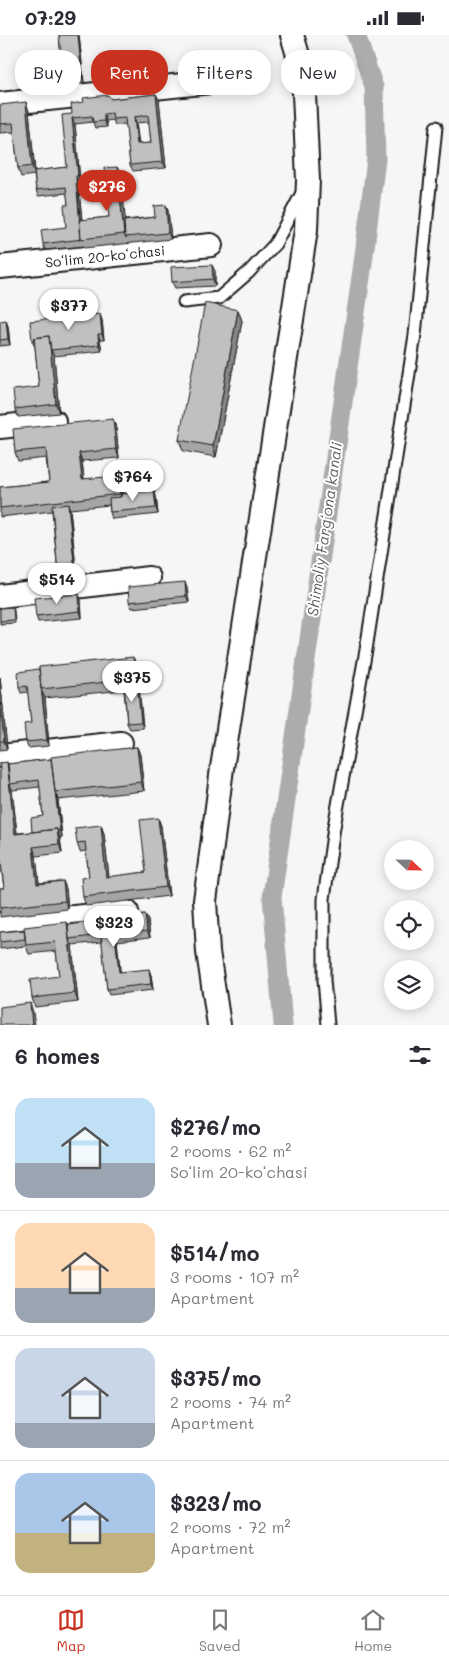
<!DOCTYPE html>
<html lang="en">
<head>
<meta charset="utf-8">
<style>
	body { margin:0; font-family:Mali,sans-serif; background:#f2f2f3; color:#2b2b33; height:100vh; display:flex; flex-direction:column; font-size:19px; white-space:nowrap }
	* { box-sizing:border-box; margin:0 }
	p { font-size:16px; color:#7c7c81 }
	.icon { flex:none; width:28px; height:28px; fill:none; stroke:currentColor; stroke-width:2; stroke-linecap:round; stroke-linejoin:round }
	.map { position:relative; height:990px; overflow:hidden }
	.drawer { display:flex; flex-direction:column; background:#fff; flex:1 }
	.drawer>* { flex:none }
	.guide { position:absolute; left:15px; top:15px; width:420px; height:45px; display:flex; gap:10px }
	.needle { width:32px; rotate:112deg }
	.buttons { position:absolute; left:384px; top:805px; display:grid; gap:10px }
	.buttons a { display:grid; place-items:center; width:50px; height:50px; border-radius:50%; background:#fff; box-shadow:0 2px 12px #0003; font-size:25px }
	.price { position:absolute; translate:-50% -42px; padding:0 11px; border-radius:18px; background:#fff; color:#222; font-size:16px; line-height:32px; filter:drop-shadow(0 1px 2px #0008) }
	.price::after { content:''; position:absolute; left:50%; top:30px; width:15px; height:11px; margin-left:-8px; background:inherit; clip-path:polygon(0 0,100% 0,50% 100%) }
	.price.active { background:#c8321e; color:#fff }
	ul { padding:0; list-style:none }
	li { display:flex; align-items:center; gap:15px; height:125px; padding:0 15px }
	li+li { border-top:1px solid #e1e1e2 }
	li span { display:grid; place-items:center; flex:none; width:140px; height:100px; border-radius:15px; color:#555 }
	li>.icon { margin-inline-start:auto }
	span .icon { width:60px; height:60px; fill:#fffc; stroke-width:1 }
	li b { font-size:21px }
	h2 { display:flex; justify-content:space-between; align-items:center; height:60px; padding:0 15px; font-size:21px }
	.pill { padding:0 18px; border-radius:20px; background:#fff; box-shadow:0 2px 12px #0003; font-size:18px; line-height:45px }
	.pill.active { background:#c8321e; color:#fff }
	.status { display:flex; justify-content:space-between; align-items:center; height:35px; padding:0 25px; background:#fff; direction:ltr }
	.status svg { height:14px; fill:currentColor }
	.menu { display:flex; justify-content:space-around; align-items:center; height:70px; border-top:1px solid #e1e1e2; background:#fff; font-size:14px; color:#7c7c81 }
	.menu a { display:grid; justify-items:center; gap:2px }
	.menu .active { color:#c8321e }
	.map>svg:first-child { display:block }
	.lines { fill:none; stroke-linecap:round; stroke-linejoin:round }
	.canal { stroke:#acacac; stroke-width:19 }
	.service-casing { stroke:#1c1c1c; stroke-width:15 }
	.minor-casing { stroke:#1c1c1c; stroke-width:26 }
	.service { stroke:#fff; stroke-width:11 }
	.minor { stroke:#fff; stroke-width:22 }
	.wall { fill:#a5a5a5; stroke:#1c1c1c; fill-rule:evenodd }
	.shaded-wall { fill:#868686; stroke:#1c1c1c }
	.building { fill:#c0c0c0; stroke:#1c1c1c; fill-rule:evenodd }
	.labels { text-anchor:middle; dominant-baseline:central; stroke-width:4; stroke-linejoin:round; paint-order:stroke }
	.street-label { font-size:14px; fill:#1c1c1c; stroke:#fff }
	.water-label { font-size:15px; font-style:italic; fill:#5d5d5d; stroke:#fff }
</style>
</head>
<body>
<div class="status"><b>07:29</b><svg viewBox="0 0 49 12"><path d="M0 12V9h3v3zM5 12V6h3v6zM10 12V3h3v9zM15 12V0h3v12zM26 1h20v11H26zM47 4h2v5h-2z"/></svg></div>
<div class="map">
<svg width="449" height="990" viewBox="0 0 449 990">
	<rect width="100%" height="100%" fill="#f6f6f6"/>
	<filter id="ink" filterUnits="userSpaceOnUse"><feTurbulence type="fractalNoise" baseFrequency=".02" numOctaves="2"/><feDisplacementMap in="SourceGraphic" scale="10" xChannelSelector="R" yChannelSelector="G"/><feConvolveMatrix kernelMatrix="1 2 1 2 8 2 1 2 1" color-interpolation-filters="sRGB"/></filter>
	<g filter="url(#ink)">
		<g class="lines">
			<path class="canal" d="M283 990 272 862 363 228 376 124 374 52 356 0"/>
			<g class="service-casing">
				<path id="service" d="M184 267 219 263 249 237 275 209 302 158
					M328 990 324 945V864L334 792 366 615 415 300 436 92"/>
			</g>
			<g class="minor-casing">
				<path id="minor" d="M0 69 221 46
					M0 232 211 210
					M0 392 54 386
					M0 561 149 543
					M0 721 121 708
					M0 889 127 877
					M219 990 208 917 205 866 222 733 306 195 308 145 303 37 292 0"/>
			</g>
			<use href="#service" class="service"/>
			<use href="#minor" class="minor"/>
		</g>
		<path class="wall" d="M59 0H79L84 48 65 50 63 44Z
			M156 59 159 65 166 133 133 136 130 130 126 89 115 90 113 85 106 86 107 92 95 93 93 87 75 89 80 146 78 147 82 185 109 182 117 132 121 140 125 185 155 182 166 170 168 176 171 204 84 213V211L45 215 43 209 66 192 68 170 67 158 38 161 36 155 34 140 21 142 18 133 14 97 0 98V70L29 76 35 136 67 132 72 79 111 64ZM149 87 151 108 139 109 136 88Z
			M215 236V251L175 253 172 247Z
			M238 275 242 286 216 422 183 416 179 405Z
			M102 285 104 305H100L102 316 54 321 59 378 18 382 15 374 39 352 35 312 32 306Z
			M0 286 8 291 10 310 0 311Z
			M113 384 116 393 119 423 82 426 84 444 121 449 122 458 156 461 158 479 112 484 110 477 109 470 70 474 77 543 60 545 58 538 52 476 0 482V452L49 447 46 423 18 426 15 417Z
			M187 553 189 567 132 573 129 567Z
			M81 565 82 583 38 587 36 581Z
			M13 572 14 575 15 588 0 589V573Z
			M137 631 143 693 130 694 127 688 124 655 45 663 49 711 28 713 26 707 31 688 28 657 21 658 19 652Z
			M0 642 7 714 0 715Z
			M137 712 140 720 144 756 58 765 62 802 60 803 62 818 36 821 39 848 63 846 66 854 68 874 0 882V853H4L0 825V728L8 729 51 724ZM40 752 43 781 32 797 17 798 12 755Z
			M158 783 161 791 169 861 86 871 83 862 89 842 86 816 80 817 77 808 101 790 104 799 109 842 146 837Z
			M145 880 148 886 150 902 117 906 120 937 151 940 153 955 109 960 107 954 102 907 72 910 78 967 35 972 32 963 59 941 56 916 29 919 26 911 0 914V897Z"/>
		<path class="shaded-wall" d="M78 0H79L84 48 82 42Z
			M156 59 159 65 166 133 163 127Z
			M26 67 29 76 35 140 32 131Z
			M104 79 106 86 107 92 104 86Z
			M134 82 136 88 139 115 137 109Z
			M72 83 75 89 80 146 78 140Z
			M117 132 121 140 127 202H125L124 199Z
			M76 141 78 147 84 204H82Z
			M166 170 168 176 171 204 168 198Z
			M212 230 215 236V251L213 244Z
			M238 275 242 286 216 422 213 411Z
			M100 279 102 285 104 305 102 299Z
			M6 285 8 291 10 310 8 304Z
			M98 299 100 305 102 316 99 310Z
			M49 301 51 315 54 321 59 378 56 369Z
			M113 384 116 393 119 423 116 414Z
			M79 418 82 426 85 453 82 444Z
			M118 441 121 449 123 468 120 459Z
			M154 455 156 461 158 479 156 473Z
			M68 469 70 475 77 543 75 536Z
			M185 547 187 553 189 567 186 561Z
			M79 559 81 565 82 583 80 576Z
			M133 622 137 631 143 693 141 687Z
			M0 642 7 714 4 706 0 666Z
			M42 657 45 663 49 711 47 705Z
			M137 712 140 720 144 756 141 747Z
			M7 727 10 735V749L12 755 18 807 15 799Z
			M56 759 58 765 62 802 60 796Z
			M158 783 161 791 169 861 166 852Z
			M101 790 104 799 110 851 106 842Z
			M57 794 60 803 62 818 59 809Z
			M33 812 36 821 40 857 37 849Z
			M63 846 66 854 68 874 65 866Z
			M145 880 148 886 150 902 147 896Z
			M67 887 70 896 69 904 72 910 78 967 75 958Z
			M115 900 117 906 121 943 119 937Z
			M149 934 151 940 153 955 151 949Z
			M30 968 33 977 35 990H32Z"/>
		<path class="building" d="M59 0H78L82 42 63 44Z
			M156 59 163 127 130 130 125 83 113 84 112 78 104 79V86L93 87 92 81 72 83 78 140 76 141 81 204H82L43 209 41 195 66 192 64 170H68L66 152 36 155 34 136 67 132 62 80 72 79 71 69 84 67 83 63 108 60 111 64ZM148 80 151 108 137 109 134 82Z
			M26 67 32 131 18 133 13 88 0 89V70Z
			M117 132 124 199 81 204 79 185 109 182 104 133Z
			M166 170 168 198 125 202 124 186 155 182 154 171Z
			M212 230 213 244 172 247 171 232Z
			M205 268 238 275 213 411 179 405Z
			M100 279 102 299H98L99 310 51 315 49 301 34 303V306H32L30 286Z
			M6 285 8 304 0 305V286Z
			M49 301 56 369 15 374 13 355 39 352 34 303Z
			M113 384 116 414 79 418 82 444 118 441 120 459 0 473V452L49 447 46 414 15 417 13 394Z
			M154 455 156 473 110 477 109 463 121 462V459Z
			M68 469 75 536 58 538 52 471Z
			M185 547 186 561 129 567 128 552Z
			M79 559 80 576 36 581 34 563Z
			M13 572 14 585 0 586V573Z
			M133 622 136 644 41 654 39 632Z
			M39 634 47 705 26 707 24 689 31 688 27 651 19 652 18 637Z
			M137 647 141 687 127 688 124 648Z
			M0 666 4 706H0Z
			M137 712 141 747 55 757 51 722Z
			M51 724 60 796H58L57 794 32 797 31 783 43 781 39 745 10 749 8 729Z
			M7 727 15 799 57 794 59 809 33 812 37 849 63 846 65 866 0 873V853H4L0 820V728Z
			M158 783 166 852 83 862 81 843 89 842 85 807 77 808 75 793 101 790 106 842 146 837 140 785Z
			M145 880 147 896 115 900 119 937 149 934 151 949 107 954 101 900 69 904 68 890Z
			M67 887 75 958 32 963 30 945 59 941 55 907 26 910 24 892Z
			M24 895 25 904 0 907V897Z
			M30 968 32 990H0V972Z"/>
	</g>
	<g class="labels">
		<g class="street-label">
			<text transform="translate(105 221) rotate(-6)">Soʻlim 20-koʻchasi</text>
		</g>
		<g class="water-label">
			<text transform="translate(324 494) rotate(-82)">Shimoliy Fargʻona kanali</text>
		</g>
	</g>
</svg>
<div class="buttons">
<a><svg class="needle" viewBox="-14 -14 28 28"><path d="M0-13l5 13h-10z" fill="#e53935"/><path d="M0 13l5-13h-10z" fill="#7c7c81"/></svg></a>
<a><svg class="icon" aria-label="locate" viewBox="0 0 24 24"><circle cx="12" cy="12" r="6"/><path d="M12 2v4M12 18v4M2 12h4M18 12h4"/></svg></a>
<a><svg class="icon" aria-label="layers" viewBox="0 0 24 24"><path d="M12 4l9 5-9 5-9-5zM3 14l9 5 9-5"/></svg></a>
</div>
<b class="price active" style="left:107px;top:177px">$276</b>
<b class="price" style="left:69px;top:296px">$377</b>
<b class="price" style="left:133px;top:467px">$764</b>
<b class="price" style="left:57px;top:570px">$514</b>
<b class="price" style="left:132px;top:668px">$375</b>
<b class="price" style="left:114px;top:913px">$323</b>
<div class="guide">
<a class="pill">Buy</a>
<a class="pill active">Rent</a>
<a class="pill">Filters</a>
<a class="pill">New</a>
</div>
</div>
<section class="drawer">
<h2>6 homes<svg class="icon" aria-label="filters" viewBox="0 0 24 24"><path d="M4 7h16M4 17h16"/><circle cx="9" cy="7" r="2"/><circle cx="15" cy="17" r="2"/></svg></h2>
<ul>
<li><span style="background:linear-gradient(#bfe0f5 65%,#9aa5b1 0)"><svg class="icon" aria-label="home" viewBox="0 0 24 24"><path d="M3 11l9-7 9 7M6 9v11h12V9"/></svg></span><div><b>$276/mo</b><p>2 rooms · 62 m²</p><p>Soʻlim 20-koʻchasi</p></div></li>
<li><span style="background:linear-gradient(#ffd9b3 65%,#9aa5b1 0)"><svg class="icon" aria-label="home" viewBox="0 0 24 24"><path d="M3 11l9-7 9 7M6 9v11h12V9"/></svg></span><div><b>$514/mo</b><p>3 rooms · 107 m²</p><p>Apartment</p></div></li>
<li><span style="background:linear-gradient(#c9d6e8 75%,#9aa5b1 0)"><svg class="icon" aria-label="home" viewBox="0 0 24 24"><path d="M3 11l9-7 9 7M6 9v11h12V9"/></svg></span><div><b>$375/mo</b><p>2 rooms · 74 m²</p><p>Apartment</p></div></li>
<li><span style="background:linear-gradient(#a9c7e8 60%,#c2b280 0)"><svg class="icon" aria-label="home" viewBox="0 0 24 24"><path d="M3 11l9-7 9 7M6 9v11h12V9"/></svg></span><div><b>$323/mo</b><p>2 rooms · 72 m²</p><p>Apartment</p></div></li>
</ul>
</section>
<nav class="menu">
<a class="active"><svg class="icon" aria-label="map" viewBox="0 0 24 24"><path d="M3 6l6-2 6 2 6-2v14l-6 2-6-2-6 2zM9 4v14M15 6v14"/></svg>Map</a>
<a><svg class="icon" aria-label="saved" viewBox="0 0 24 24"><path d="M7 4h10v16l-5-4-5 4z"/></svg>Saved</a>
<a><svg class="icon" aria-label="home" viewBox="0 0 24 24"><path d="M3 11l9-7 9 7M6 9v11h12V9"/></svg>Home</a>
</nav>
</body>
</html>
